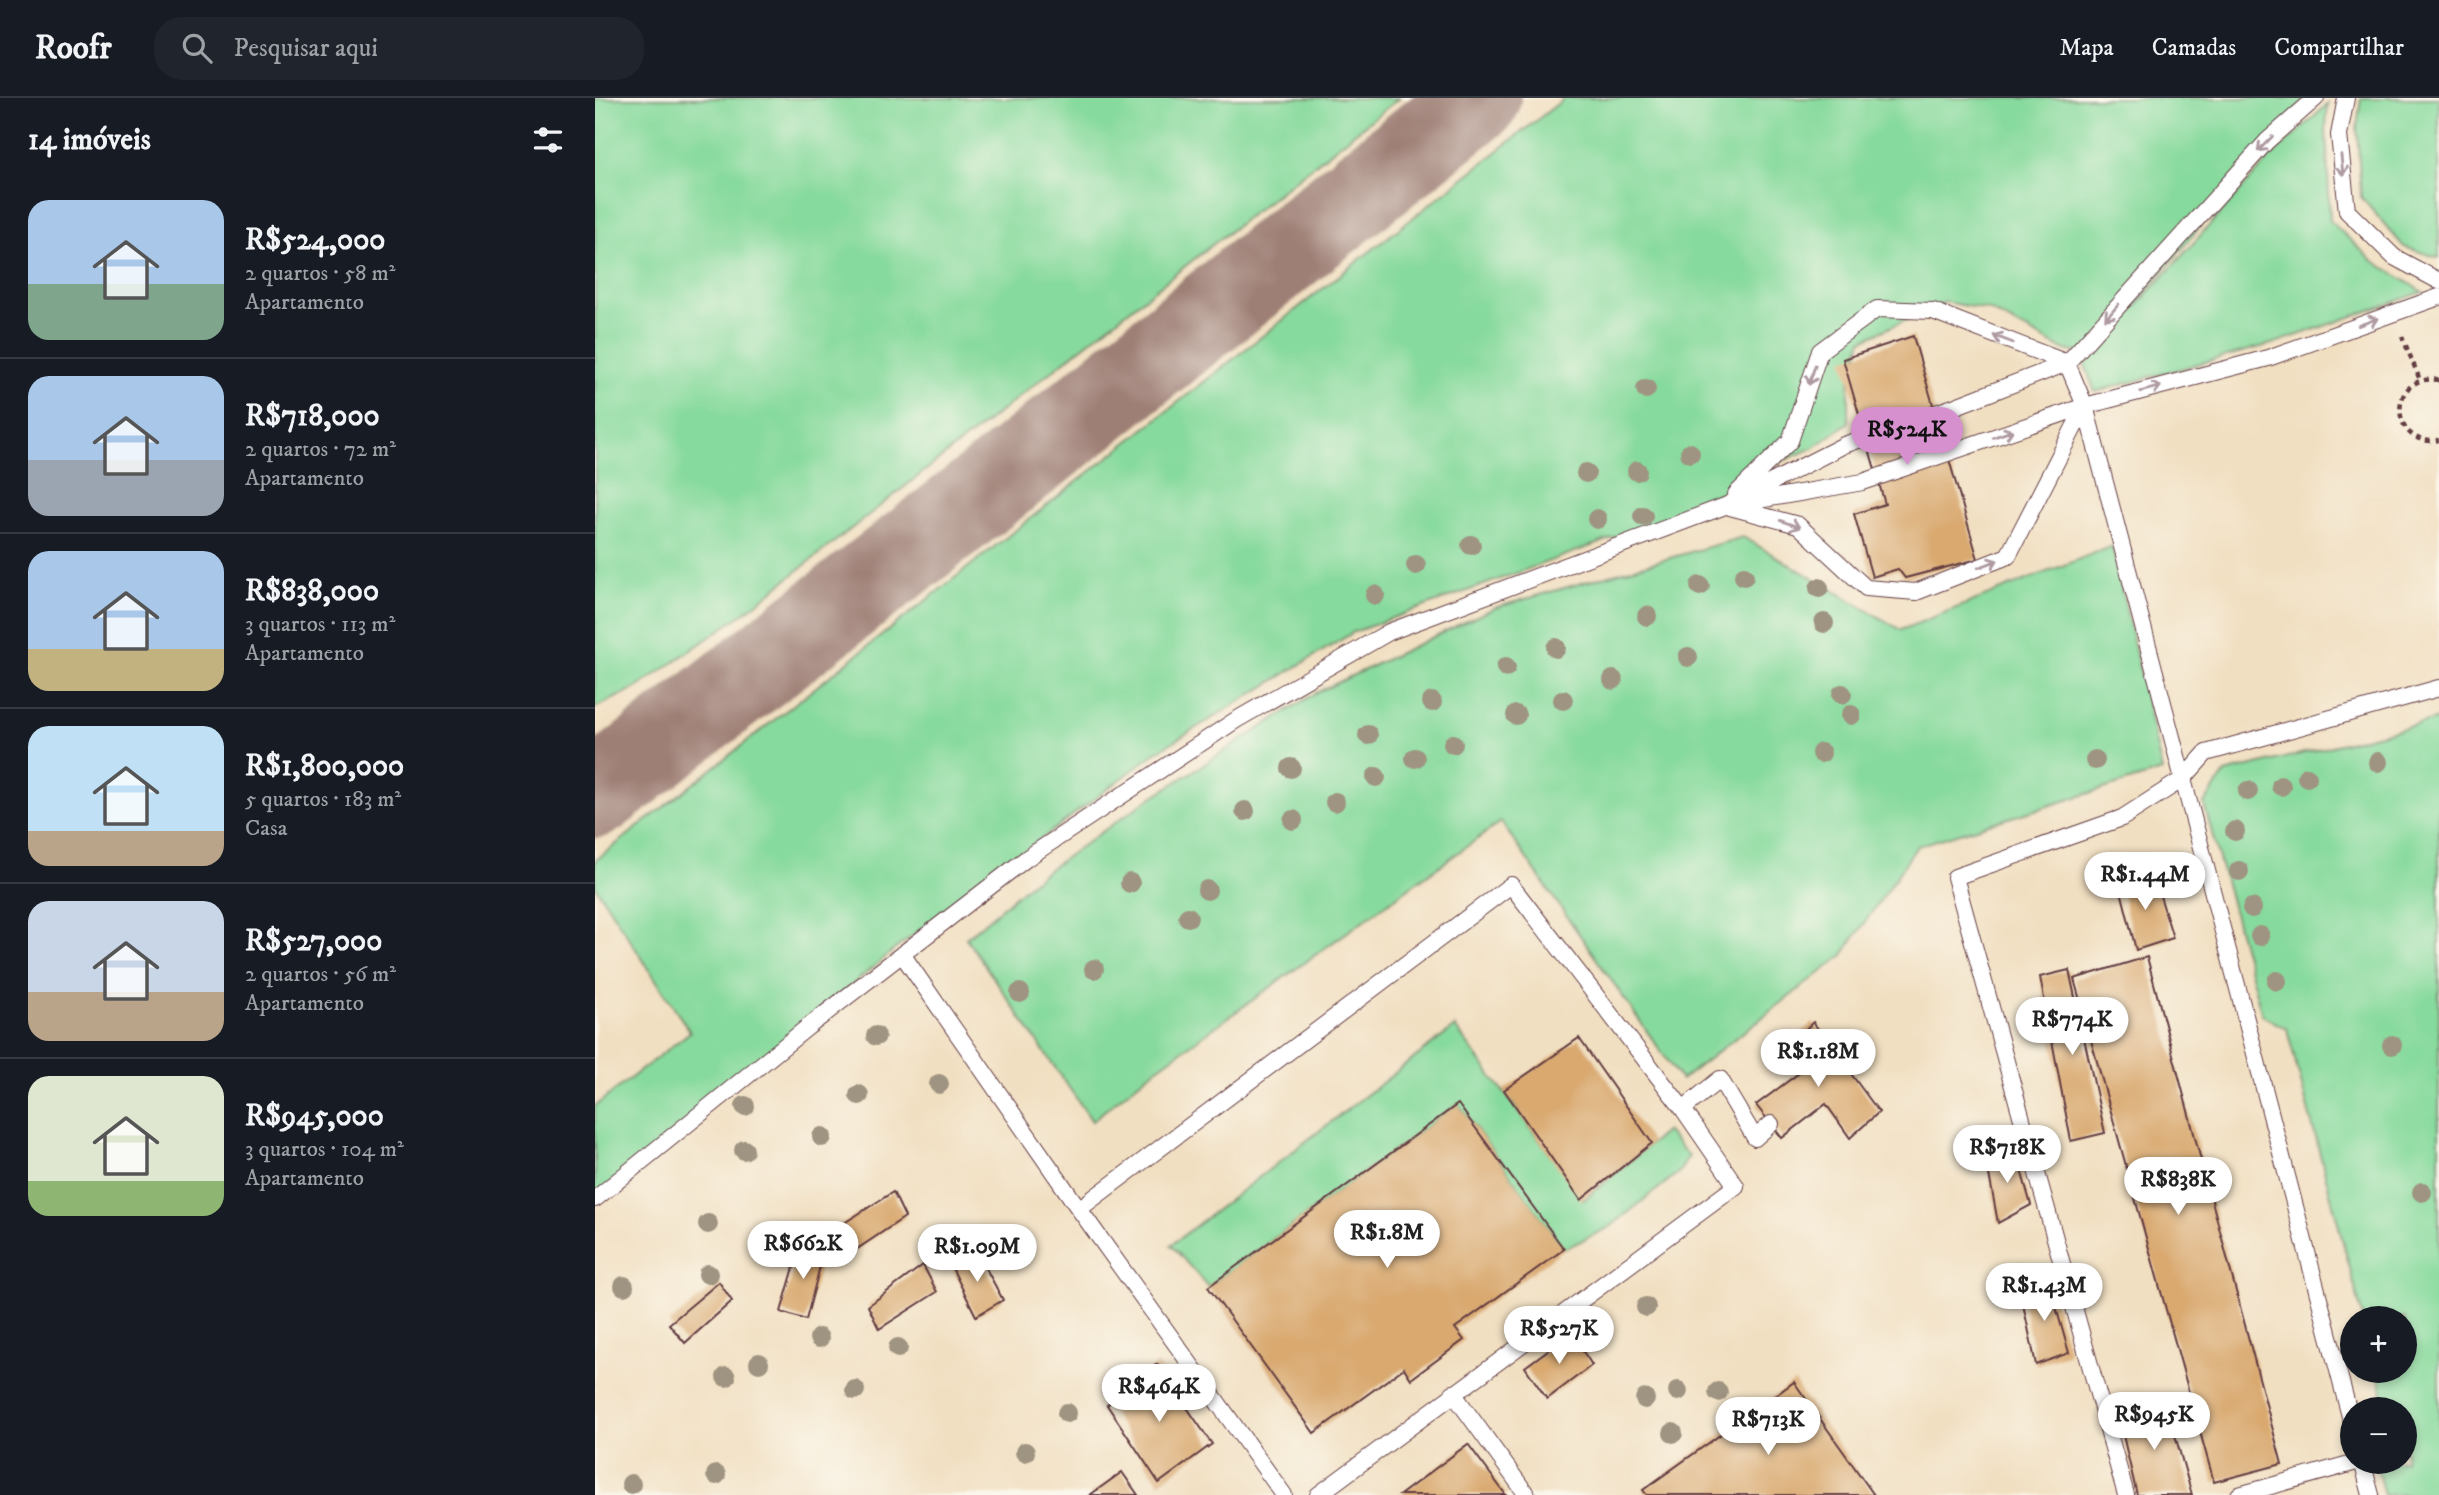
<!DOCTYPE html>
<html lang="pt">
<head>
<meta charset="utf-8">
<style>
	body { margin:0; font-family:"IM FELL DW Pica",serif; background:#20242c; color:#f1f3f6; height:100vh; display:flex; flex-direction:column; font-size:26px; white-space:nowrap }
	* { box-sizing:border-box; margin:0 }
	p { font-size:23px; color:#9ea1a6 }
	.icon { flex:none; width:38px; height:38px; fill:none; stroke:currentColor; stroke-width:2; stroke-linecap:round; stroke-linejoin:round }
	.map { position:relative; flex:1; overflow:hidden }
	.sheet { display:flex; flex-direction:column; background:#171b24; width:595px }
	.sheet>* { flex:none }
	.tools { position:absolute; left:1745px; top:1208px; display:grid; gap:14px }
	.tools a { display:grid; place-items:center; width:77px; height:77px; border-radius:50%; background:#171b24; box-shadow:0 4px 10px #0003; font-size:35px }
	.price { position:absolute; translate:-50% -60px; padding:0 16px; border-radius:24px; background:#fff; color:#222; font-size:23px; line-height:46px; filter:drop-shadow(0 2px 4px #0008) }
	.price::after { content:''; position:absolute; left:50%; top:42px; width:21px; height:16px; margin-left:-10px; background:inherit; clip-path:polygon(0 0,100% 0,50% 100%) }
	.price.active { background:#d690ce; color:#111 }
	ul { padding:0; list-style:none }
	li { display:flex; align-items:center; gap:21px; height:175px; padding:0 28px }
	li+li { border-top:2px solid #363941 }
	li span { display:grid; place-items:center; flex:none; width:196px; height:140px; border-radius:21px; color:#555 }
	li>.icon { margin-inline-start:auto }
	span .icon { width:84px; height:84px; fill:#fffc; stroke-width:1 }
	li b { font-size:30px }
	h2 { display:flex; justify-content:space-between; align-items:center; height:84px; padding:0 28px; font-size:30px }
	header { display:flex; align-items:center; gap:42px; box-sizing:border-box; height:98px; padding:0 35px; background:#171b24; border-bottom:2px solid #363941 }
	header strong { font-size:33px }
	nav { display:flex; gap:38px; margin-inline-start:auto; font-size:24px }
	.search { width:490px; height:63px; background:#20242c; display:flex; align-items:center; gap:18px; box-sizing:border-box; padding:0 24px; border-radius:28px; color:#9ea1a6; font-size:26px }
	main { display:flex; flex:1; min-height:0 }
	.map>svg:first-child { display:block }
	.green { fill:#87da9d; stroke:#687c64; stroke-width:2 }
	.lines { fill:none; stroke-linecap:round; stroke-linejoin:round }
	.taxiway { stroke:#9e7f76; stroke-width:86 }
	.building { fill:#d9a970 }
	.lane-casing { stroke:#633c42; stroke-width:18 }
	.path { stroke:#633c42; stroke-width:4.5; stroke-dasharray:5 5; stroke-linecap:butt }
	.lane { stroke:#fff; stroke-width:16 }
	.tree { fill:#9f9481 }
	.oneway { stroke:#ae9aa0 }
</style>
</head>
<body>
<header>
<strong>Roofr</strong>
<div class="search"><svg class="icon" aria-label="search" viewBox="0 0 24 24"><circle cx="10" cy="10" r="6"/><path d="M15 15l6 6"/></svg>Pesquisar aqui</div>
<nav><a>Mapa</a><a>Camadas</a><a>Compartilhar</a></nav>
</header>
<main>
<section class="sheet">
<h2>14 imóveis<svg class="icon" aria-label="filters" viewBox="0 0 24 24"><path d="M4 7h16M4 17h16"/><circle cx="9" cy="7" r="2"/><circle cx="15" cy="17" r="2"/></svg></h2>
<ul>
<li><span style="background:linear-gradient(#a9c7e8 60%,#7fa58c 0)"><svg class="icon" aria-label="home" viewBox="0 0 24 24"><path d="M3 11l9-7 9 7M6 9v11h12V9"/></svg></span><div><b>R$524,000</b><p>2 quartos · 58 m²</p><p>Apartamento</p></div></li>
<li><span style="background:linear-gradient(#a9c7e8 60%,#9aa5b1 0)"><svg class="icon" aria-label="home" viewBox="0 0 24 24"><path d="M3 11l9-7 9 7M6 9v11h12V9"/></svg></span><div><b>R$718,000</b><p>2 quartos · 72 m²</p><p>Apartamento</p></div></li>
<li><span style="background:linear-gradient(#a9c7e8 70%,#c2b280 0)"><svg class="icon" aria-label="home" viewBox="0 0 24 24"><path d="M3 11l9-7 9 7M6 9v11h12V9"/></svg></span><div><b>R$838,000</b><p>3 quartos · 113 m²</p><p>Apartamento</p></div></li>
<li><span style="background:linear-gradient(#bfe0f5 75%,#b9a48a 0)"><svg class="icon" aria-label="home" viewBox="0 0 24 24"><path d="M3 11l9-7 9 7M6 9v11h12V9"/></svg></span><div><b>R$1,800,000</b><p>5 quartos · 183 m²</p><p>Casa</p></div></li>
<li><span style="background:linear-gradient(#c9d6e8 65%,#b9a48a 0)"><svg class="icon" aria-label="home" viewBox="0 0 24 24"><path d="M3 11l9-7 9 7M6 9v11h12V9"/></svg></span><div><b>R$527,000</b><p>2 quartos · 56 m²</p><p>Apartamento</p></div></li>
<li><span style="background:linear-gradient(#dfe7d0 75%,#8fb573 0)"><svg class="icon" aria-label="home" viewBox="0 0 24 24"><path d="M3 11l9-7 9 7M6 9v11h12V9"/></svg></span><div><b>R$945,000</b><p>3 quartos · 104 m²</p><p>Apartamento</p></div></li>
</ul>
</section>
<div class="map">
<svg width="1844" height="1397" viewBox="0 0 1844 1397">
	<rect width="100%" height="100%" fill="#fbf7ec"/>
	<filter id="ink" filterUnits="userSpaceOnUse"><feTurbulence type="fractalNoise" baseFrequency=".0143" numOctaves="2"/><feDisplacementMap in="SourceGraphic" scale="14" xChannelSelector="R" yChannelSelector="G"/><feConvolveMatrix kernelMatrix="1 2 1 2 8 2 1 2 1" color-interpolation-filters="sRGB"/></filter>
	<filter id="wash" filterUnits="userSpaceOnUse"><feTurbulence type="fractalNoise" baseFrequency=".00686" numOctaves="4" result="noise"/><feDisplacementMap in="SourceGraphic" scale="28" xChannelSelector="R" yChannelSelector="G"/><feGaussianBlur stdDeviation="1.57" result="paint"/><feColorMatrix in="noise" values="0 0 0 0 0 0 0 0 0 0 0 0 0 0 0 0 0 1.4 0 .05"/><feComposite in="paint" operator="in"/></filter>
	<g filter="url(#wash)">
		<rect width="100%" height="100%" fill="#f1dfc1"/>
		<path class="green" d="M0 0H804L149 515 43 589 0 610Z
			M970 0H1711L1513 240 1674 61 1733 6 1731 29 1735 123 1777 162 1828 194 1680 245 1500 294 1490 267 1497 258 1467 251 1394 212 1350 204 1267 242 1254 284V324L1220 349 1166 372 1098 411 759 534 563 653 299 852 0 1100V1008L95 934 0 788V763Z
			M1766 0H1844V160L1809 149 1766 99 1762 30Z
			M1148 439 1306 532 1517 448 1567 673 1322 748 1247 858 1086 982 906 724 550 979 497 1023 371 840 443 779 545 707 719 596 899 510Z
			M1844 621V1397H1789L1780 1363H1810V1311H1773L1788 1295 1782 1272H1810V1220H1768L1692 931 1667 917 1609 706 1630 675Z
			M860 929 989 1102 1071 1033 1094 1058 1084 1074 1015 1129 969 1151 863 1006 613 1189 576 1147Z"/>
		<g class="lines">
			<path class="taxiway" d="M0 697 403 384 883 0"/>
		</g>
		<g id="blocks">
			<path class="building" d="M1318 238 1383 461 1310 480 1303 471 1277 479 1259 416 1290 406 1248 261Z
				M1558 775 1578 840 1541 852 1524 785Z
				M1552 859 1687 1366 1619 1384 1479 881Z
				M1474 872 1510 1035 1476 1043 1445 879Z
				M1218 924 1284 1014 1255 1040 1231 1006 1187 1040 1161 1007 1208 972 1192 949Z
				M984 940 1057 1045 986 1102 909 992Z
				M863 1006 969 1151 860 1230 869 1242 816 1281 809 1270 719 1335 613 1189Z
				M1420 1051 1436 1107 1403 1125 1391 1060Z
				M298 1094 310 1119 262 1151 246 1127Z
				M206 1145 230 1149 211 1222 186 1214Z
				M382 1154 408 1202 381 1218 356 1168Z
				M328 1167 342 1194 284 1231 273 1208Z
				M1453 1181 1474 1255 1441 1267 1425 1192Z
				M124 1184 137 1203 90 1245 74 1226Z
				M976 1235 997 1267 952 1301 930 1269Z
				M562 1266 617 1346 564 1385 512 1307Z
				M1199 1284 1279 1397H1052L1048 1392Z
				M1570 1302 1597 1397H1542L1523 1316Z
				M873 1346 911 1397H805Z
				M527 1374 543 1397H495Z"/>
		</g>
	</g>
	<g filter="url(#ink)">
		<use href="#blocks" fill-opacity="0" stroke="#633c42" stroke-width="2"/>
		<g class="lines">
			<g class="lane-casing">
				<path id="lane" d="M1751 0 1744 37 1752 113 1799 159 1844 183
					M1141 396 1195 343 1225 253 1282 211 1338 213 1472 265
					M1146 405 1268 384 1490 308 1673 260 1844 199
					M1135 409 1203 427 1271 490 1321 494 1413 458 1490 308
					M307 856 484 1111 689 1397
					M1088 1011 1125 981 1160 1040 1176 1026
					M0 1101 214 928 432 760 641 622 794 534 1130 408 1249 347 1361 308 1472 265
					M484 1111 916 787 1088 1011 1141 1088 723 1397
					M858 1295 932 1397
					M1757 1326 1588 681 1611 655 1844 590
					M1767 1363 1776 1397
					M1531 1397 1360 779 1527 720 1588 681 1490 308 1472 265 1672 43 1721 0
					M1644 1397 1765 1363"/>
			</g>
			<path class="path" d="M1807 238 1825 282
				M1844 282C1790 274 1795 352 1844 342"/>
			<use href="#lane" class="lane"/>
		</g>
		<g class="tree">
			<circle cx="1051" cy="291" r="10"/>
			<circle cx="1095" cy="355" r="10"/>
			<circle cx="1042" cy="373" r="10"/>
			<circle cx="991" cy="375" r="10"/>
			<circle cx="1048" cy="418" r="10"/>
			<circle cx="1002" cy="421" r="10"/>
			<circle cx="876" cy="447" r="10"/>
			<circle cx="821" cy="467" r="10"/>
			<circle cx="1149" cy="478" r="10"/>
			<circle cx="1105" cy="488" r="10"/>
			<circle cx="1224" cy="490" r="10"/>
			<circle cx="780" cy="497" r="10"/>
			<circle cx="1052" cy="518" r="10"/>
			<circle cx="1229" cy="525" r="10"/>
			<circle cx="961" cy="550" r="10"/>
			<circle cx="1093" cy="559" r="10"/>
			<circle cx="911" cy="569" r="10"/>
			<circle cx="1018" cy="582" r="10"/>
			<circle cx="1247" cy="596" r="10"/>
			<circle cx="968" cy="602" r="10"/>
			<circle cx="837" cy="604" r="10"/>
			<circle cx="921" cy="617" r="10"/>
			<circle cx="1256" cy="617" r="10"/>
			<circle cx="773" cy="637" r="10"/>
			<circle cx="858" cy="646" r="10"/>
			<circle cx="1226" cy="655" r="10"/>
			<circle cx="820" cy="660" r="10"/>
			<circle cx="1500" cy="662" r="10"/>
			<circle cx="1783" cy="664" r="10"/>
			<circle cx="696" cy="670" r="10"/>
			<circle cx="781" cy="679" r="10"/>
			<circle cx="1712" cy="679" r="10"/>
			<circle cx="1686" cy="688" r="10"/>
			<circle cx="1653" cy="693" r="10"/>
			<circle cx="740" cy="704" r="10"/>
			<circle cx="650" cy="713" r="10"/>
			<circle cx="698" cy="722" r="10"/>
			<circle cx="1640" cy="733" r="10"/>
			<circle cx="1644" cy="773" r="10"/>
			<circle cx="535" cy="785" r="10"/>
			<circle cx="612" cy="792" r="10"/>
			<circle cx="1657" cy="810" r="10"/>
			<circle cx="593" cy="819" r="10"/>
			<circle cx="1665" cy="838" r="10"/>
			<circle cx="499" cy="871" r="10"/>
			<circle cx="1682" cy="883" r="10"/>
			<circle cx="425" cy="895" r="10"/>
			<circle cx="281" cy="938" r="10"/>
			<circle cx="1797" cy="947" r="10"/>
			<circle cx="344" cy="986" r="10"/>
			<circle cx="264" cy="997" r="10"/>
			<circle cx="150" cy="1008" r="10"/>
			<circle cx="227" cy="1039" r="10"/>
			<circle cx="149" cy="1052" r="10"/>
			<circle cx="1827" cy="1094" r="10"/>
			<circle cx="113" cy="1126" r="10"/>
			<circle cx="113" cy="1176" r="10"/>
			<circle cx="29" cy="1188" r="10"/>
			<circle cx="1051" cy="1209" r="10"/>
			<circle cx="224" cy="1240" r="10"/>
			<circle cx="303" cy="1250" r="10"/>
			<circle cx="164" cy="1265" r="10"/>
			<circle cx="131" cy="1279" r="10"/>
			<circle cx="260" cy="1292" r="10"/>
			<circle cx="1083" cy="1293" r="10"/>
			<circle cx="1123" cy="1294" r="10"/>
			<circle cx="1050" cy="1301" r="10"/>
			<circle cx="472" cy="1315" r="10"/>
			<circle cx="1078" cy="1335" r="10"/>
			<circle cx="430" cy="1354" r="10"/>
			<circle cx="121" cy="1377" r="10"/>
			<circle cx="36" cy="1386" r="10"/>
		</g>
		<defs><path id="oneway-shaft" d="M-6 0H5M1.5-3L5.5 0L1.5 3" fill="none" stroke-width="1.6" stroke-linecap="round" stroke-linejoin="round" transform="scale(1.75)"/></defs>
		<g class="oneway">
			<use href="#oneway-shaft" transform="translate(1670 46) rotate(135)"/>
			<use href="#oneway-shaft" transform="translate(1747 67) rotate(84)"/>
			<use href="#oneway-shaft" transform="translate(1517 214) rotate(131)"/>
			<use href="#oneway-shaft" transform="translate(1773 224) rotate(-20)"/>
			<use href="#oneway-shaft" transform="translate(1408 241) rotate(-159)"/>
			<use href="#oneway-shaft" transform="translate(1217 277) rotate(108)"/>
			<use href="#oneway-shaft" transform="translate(1556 291) rotate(-15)"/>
			<use href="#oneway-shaft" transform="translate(1408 336) rotate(-19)"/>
			<use href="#oneway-shaft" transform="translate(1195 426) rotate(20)"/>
			<use href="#oneway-shaft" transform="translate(1393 466) rotate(-21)"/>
		</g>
	</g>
</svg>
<div class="tools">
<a>+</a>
<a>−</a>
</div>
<b class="price active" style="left:1312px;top:369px">R$524K</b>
<b class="price" style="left:1550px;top:814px">R$1.44M</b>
<b class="price" style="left:1477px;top:959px">R$774K</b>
<b class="price" style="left:1223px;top:991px">R$1.18M</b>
<b class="price" style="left:1412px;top:1087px">R$718K</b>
<b class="price" style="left:1583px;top:1119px">R$838K</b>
<b class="price" style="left:792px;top:1172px">R$1.8M</b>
<b class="price" style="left:208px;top:1183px">R$662K</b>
<b class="price" style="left:382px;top:1186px">R$1.09M</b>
<b class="price" style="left:1449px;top:1225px">R$1.43M</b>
<b class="price" style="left:964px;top:1268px">R$527K</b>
<b class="price" style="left:564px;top:1326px">R$464K</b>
<b class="price" style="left:1559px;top:1354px">R$945K</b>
<b class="price" style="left:1173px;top:1359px">R$713K</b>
</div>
</main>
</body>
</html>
